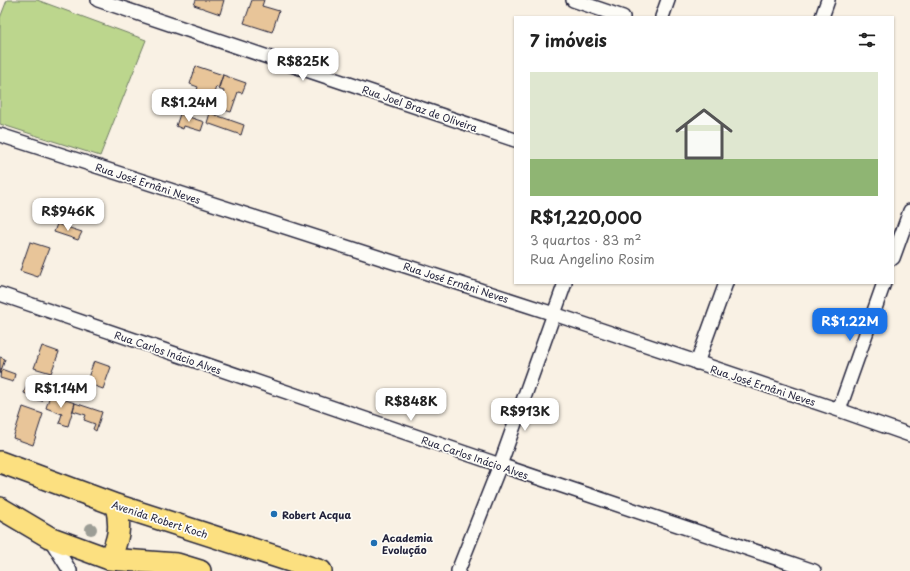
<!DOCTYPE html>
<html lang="pt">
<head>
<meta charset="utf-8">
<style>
	body { margin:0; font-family:"Playpen Sans",sans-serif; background:#f6f6f6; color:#222; height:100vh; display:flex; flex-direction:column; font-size:15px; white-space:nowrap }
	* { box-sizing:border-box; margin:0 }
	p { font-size:13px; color:#767676 }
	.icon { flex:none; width:22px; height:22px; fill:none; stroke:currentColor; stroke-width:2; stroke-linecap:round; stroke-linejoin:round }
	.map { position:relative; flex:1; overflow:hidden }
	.panel { position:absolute; left:514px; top:16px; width:380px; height:268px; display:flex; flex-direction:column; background:#fff; border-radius:0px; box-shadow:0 1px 3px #0004 }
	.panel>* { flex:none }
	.price { position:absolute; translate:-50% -34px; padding:0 9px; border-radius:8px; background:#fff; color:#222; font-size:13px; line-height:26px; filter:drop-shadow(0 1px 2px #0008) }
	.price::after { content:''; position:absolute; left:50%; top:24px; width:12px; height:9px; margin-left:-6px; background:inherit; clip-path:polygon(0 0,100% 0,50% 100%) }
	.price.active { background:#1a73e8; color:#fff }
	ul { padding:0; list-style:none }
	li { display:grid; align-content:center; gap:8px; height:212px; padding:0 16px }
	li span { display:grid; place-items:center; height:124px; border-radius:0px; color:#555 }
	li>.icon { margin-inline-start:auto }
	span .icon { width:72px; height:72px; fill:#fffc; stroke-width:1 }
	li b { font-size:17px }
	h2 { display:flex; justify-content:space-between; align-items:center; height:48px; padding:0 16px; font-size:17px }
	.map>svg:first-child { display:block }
	.green { fill:#bcd68d; stroke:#6f7c64 }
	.building { fill:#e8c599; stroke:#22223b }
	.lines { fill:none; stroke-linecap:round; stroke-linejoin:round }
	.minor-casing { stroke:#22223b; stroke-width:16 }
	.primary-casing { stroke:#22223b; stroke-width:24 }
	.minor { stroke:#fdfcf7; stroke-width:13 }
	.primary { stroke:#fce080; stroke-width:21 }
	.tree { fill:#9c9d95 }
	.poi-dot { fill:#1f6fb2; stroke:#fdfcf7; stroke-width:1.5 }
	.labels { text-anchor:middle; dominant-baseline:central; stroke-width:3.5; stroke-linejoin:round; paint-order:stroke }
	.street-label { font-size:10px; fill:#22223b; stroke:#fdfcf7 }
	.poi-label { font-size:10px; font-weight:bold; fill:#22223b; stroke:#fdfcf7; text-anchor:start }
</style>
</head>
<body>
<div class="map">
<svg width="910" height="571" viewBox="0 0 910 571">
	<rect width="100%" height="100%" fill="#f9f1e4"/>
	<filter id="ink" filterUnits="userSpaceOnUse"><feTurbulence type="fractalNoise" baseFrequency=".025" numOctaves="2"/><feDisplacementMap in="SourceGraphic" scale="8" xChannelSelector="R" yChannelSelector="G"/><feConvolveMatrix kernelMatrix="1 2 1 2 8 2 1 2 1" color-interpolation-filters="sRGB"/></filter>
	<g filter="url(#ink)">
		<path class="green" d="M7 0H37L146 40 100 156 0 124V18Z"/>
		<path class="building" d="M196 0H224L220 14 194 5Z
			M252 0H264L262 6 279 11 272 32 244 23Z
			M196 66 223 75 219 88 216 87 210 104 194 98 198 87 190 84Z
			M223 75 246 83 242 93 238 92 231 112 218 108 224 91 218 89Z
			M210 113 244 125 241 135 207 123Z
			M180 114 204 122 201 131 184 126 183 129 176 126Z
			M57 224 82 232 78 240 54 232Z
			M30 242 49 248 38 277 20 271Z
			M42 346 59 352 51 373 34 368Z
			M0 357 5 359 0 374Z
			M94 361 111 367 103 389 86 383Z
			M1 369 15 374 13 382 0 378Z
			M30 376 37 379 36 382 52 388 50 395 26 387Z
			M26 387 45 393 42 401 30 398 31 396 24 393Z
			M50 395 75 403 68 426 59 423 62 414 46 408Z
			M75 403 102 412 96 431 93 429 95 424 84 420 86 415 73 411Z
			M23 407 43 414 33 445 13 438Z"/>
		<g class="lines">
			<g class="minor-casing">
				<path id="minor" d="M98 0 515 140
					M573 0 623 17
					M662 17 668 0
					M822 17 828 0
					M0 135 554 314 839 410 910 435
					M893 258 910 211
					M0 294 500 465 814 571
					M697 363 726 283
					M839 410 884 283
					M49 537 70 571
					M458 571 500 465 565 283"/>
			</g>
			<g class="primary-casing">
				<path id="primary" d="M0 462 116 505 321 571
					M0 508 49 537 109 559 177 564 200 571
					M109 559C119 539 121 527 116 505"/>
			</g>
			<use href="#minor" class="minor"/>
			<use href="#primary" class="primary"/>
		</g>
		<circle class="tree" cx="91" cy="529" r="6"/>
	</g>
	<g class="poi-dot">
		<circle cx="274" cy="514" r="4"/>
		<circle cx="374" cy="543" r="4"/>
	</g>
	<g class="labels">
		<g class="street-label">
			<text transform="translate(420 108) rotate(19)">Rua Joel Braz de Oliveira</text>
			<text transform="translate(148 183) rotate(18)">Rua José Ernâni Neves</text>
			<text transform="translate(456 282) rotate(18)">Rua José Ernâni Neves</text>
			<text transform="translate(168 352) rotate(19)">Rua Carlos Inácio Alves</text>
			<text transform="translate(763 385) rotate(18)">Rua José Ernâni Neves</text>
			<text transform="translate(475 457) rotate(19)">Rua Carlos Inácio Alves</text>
			<text transform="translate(160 519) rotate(18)">Avenida Robert Koch</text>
		</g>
		<g class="poi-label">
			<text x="282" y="514">Robert Acqua</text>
			<text x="382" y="537">Academia<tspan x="382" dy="12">Evolução</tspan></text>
		</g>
	</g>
</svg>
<b class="price" style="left:303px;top:82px">R$825K</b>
<b class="price" style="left:189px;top:123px">R$1.24M</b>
<b class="price" style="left:68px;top:232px">R$946K</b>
<b class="price active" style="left:850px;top:342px">R$1.22M</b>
<b class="price" style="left:61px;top:409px">R$1.14M</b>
<b class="price" style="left:411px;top:422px">R$848K</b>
<b class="price" style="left:525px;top:432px">R$913K</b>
<section class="panel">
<h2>7 imóveis<svg class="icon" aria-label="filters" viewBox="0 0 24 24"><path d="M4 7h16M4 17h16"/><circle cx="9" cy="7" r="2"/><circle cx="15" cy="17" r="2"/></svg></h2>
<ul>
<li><span style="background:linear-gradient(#dfe7d0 70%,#8fb573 0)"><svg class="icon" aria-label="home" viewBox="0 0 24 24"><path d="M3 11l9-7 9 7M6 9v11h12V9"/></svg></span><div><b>R$1,220,000</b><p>3 quartos · 83 m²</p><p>Rua Angelino Rosim</p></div></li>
</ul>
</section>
</div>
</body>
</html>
